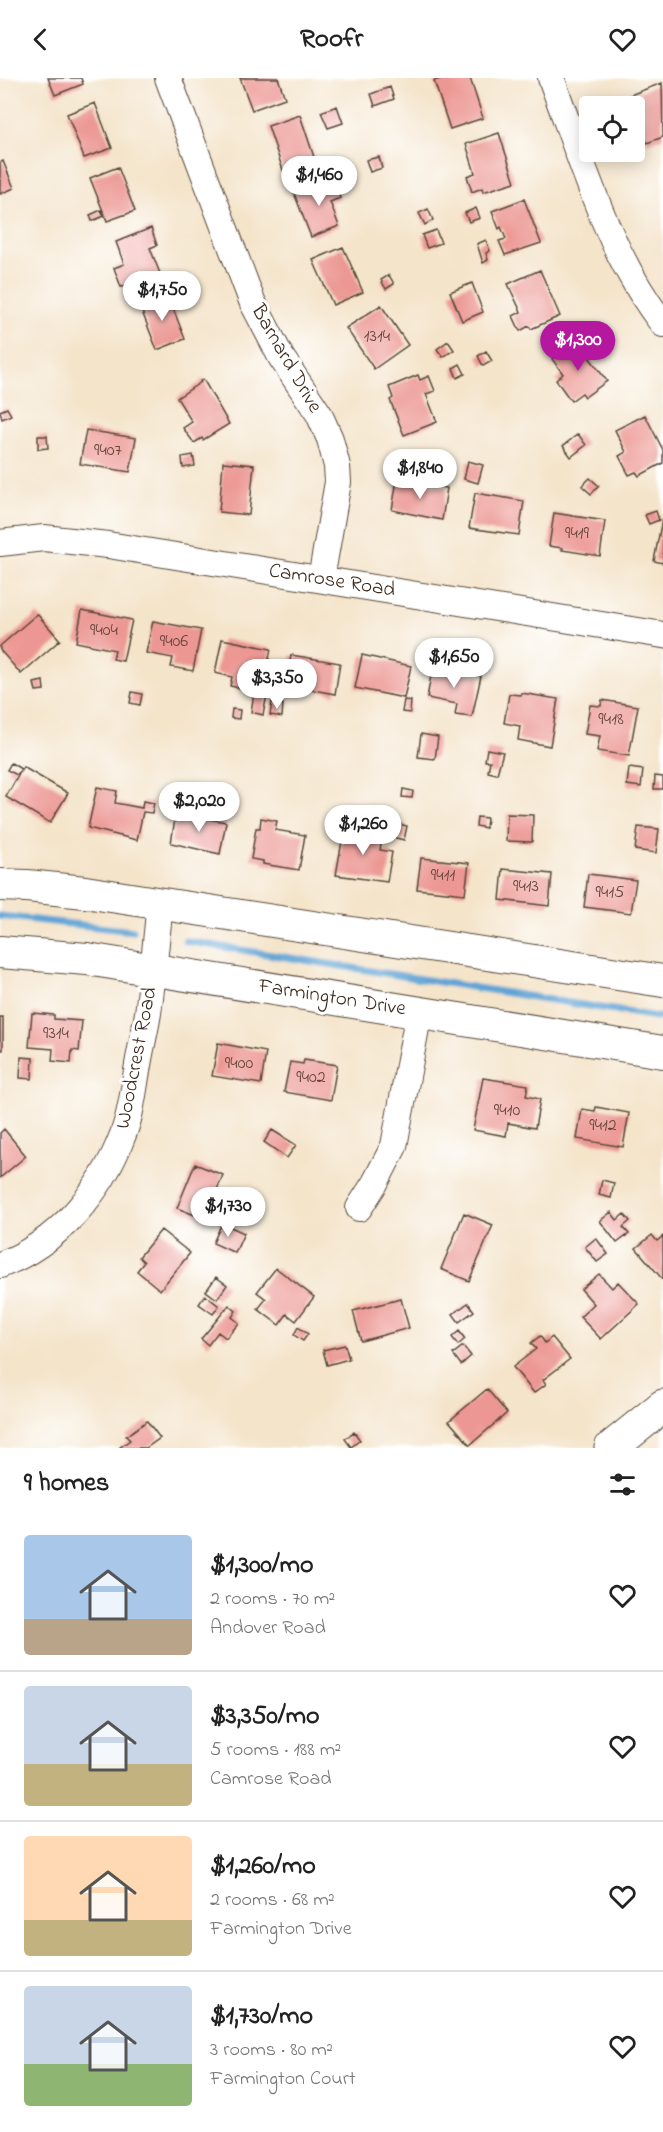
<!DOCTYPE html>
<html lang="en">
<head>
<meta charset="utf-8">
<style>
	body { margin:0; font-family:"Indie Flower",sans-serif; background:#f2f2f2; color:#222; height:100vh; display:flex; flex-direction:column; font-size:22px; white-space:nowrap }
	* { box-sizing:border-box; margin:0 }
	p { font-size:20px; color:#767676 }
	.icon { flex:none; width:33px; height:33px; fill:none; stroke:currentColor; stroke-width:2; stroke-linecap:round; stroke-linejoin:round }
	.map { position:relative; height:1370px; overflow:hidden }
	.panel { display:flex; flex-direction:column; background:#fff; flex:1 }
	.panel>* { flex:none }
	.buttons { position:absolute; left:579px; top:18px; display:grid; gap:12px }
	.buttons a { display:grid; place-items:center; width:66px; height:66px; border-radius:6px; background:#fff; box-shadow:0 3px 15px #0003; font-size:30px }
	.price { position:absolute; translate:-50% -51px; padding:0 14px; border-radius:21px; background:#fff; color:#222; font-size:20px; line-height:39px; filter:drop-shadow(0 2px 3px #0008) }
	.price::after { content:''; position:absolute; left:50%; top:36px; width:18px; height:14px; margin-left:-9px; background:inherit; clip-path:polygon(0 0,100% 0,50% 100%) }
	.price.on { background:#b5179e; color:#fff }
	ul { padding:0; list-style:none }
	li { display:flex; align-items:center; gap:18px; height:150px; padding:0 24px }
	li+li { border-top:2px solid #e0e0e0 }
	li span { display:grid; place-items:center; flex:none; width:168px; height:120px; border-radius:6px; color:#555 }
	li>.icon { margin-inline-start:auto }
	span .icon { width:72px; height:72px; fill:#fffc; stroke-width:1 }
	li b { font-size:26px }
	h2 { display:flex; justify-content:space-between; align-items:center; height:72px; padding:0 24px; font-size:26px }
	header { display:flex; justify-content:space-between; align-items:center; height:78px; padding:0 24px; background:#fff; font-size:27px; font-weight:700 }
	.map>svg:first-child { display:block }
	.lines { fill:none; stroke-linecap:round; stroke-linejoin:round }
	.stream { stroke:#61a4d5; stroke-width:7 }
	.building { fill:#ec9793 }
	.minor-casing { stroke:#574638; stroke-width:28 }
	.tertiary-casing { stroke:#574638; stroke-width:34 }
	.secondary-casing { stroke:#574638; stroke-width:35 }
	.minor { stroke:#fff; stroke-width:26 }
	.tertiary { stroke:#fff; stroke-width:32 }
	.secondary { stroke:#fff; stroke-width:33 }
	.labels { text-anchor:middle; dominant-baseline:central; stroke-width:6; stroke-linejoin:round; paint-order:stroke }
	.number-label { font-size:18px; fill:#67453b }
	.street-label { font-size:21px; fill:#3b2a1e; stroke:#fff }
</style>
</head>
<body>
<header><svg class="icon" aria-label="back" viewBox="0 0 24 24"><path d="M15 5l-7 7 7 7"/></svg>Roofr<svg class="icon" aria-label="heart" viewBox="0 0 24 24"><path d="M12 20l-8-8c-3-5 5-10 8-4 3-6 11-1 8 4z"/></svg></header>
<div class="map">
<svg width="663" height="1370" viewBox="0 0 663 1370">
	<rect width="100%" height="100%" fill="#fff"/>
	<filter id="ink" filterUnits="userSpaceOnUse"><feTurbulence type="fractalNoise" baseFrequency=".0167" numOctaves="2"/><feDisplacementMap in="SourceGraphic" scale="12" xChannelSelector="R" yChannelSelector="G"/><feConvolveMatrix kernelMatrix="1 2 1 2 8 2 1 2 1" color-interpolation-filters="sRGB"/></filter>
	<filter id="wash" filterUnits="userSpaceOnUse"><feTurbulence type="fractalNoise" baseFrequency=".008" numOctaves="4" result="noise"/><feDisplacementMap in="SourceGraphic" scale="24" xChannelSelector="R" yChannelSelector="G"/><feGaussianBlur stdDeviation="1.35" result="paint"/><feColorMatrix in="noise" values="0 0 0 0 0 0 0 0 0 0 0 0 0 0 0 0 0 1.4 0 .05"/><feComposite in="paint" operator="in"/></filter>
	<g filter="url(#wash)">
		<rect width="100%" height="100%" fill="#f4e4ca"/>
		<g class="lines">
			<path class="stream" d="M0 838 133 853
				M186 863 663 940"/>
		</g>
		<g id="blocks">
			<path class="building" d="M48 0H81L83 6 55 17Z
				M240 0H278L285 20 252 32Z
				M443 0H470L483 40 450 51 434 3Z
				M662 5 663 59 647 65 630 17Z
				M390 9 394 21 375 28 371 16Z
				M95 25 112 70 84 80 67 36Z
				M337 28 343 45 328 50 321 34Z
				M300 37 316 85 284 95 268 48Z
				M499 55 515 104 483 114 482 110 472 114 467 98 475 95 466 66Z
				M379 79 382 90 370 94 366 82Z
				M3 83 14 110 0 116V85Z
				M118 89 135 133 107 143 90 100Z
				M333 100 340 120 330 124 339 148 311 159 294 115Z
				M524 121 541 165 505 177 499 163 506 161 501 149 499 151 492 133Z
				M476 130 480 140 469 144 465 135Z
				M428 131 433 142 425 147 419 135Z
				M101 132 104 138 92 143 90 137Z
				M151 150 157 167 150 170 161 198 132 209 131 206 121 209 114 190 124 186 116 164Z
				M436 152 441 165 427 170 422 157Z
				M486 162 490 173 486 175 488 182 483 185 477 166Z
				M343 169 363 214 333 227 313 182Z
				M540 192 560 238 531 251 529 248 520 253 513 238 521 234 508 206Z
				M389 197 394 206 386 211 381 202Z
				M472 205 483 234 462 243 450 214Z
				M167 215 185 261 157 272 139 226Z
				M381 227 408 267 374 291 346 250Z
				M448 263 454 272 443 279 437 271Z
				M577 263 607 303 585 319 582 315 571 323 556 302 563 296 552 281Z
				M486 273 492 283 483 288 478 278Z
				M460 286 465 296 457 300 453 290Z
				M418 297 420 302 429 298 435 313 426 316 437 344 404 357 390 322 393 320 389 309Z
				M203 301 229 346 203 362 202 360 194 365 183 350 192 344 177 320 201 304 200 303Z
				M7 330 11 337 2 341 0 333Z
				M645 337 663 372V385L639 398 636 394 629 397 619 378 626 374 615 352Z
				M86 352 136 360 130 394 80 386Z
				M578 356 586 367 571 379 563 368Z
				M38 358H47L48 370 38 371Z
				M193 377 195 388 183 390 182 379Z
				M468 383 483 387 478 405 464 401Z
				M223 384 254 387 249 437 219 434Z
				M590 400 599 408 591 416 582 408Z
				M397 402 447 410 442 442 392 432Z
				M475 415 524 423 519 457 469 450Z
				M656 433 659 442 649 446 645 437Z
				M554 435 605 443 600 478 562 472 563 470 549 468Z
				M662 441H663V485L654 483Z
				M82 532 132 542 123 583 113 581 115 572 76 564Z
				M37 536 60 562 21 596 0 572V568Z
				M153 543 201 552 193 593 171 589 173 580 146 575Z
				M222 561 271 571 264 604 246 600 244 611 230 608 232 599 215 595Z
				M291 577 340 585 335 616 286 607Z
				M362 577 411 588 404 620 355 610Z
				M433 586 455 590 454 594 481 598 472 639 455 637 457 626 427 620Z
				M43 603 44 612 36 613 34 605Z
				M132 614 142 616 140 627 130 625Z
				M254 615 267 617 263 637 251 634Z
				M521 615 558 621 550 668 518 662 520 648 504 645 509 616 521 617Z
				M404 622 411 623 410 635 402 634Z
				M602 622 638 628 629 678 597 673 600 658 585 656 590 627 601 628Z
				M272 624 283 626 282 639 270 637Z
				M232 631 240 632 239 641 231 640Z
				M421 656 438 659 435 681 418 679Z
				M487 671 503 674 497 696 488 694 490 683H485Z
				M11 685 21 691 17 697 7 692Z
				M23 689 68 715 50 745 6 719Z
				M629 690 643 692 641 709 627 707Z
				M655 698 663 699V711H654Z
				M97 709 117 713 115 725 142 730 143 723 154 725 152 735 143 734 137 762 88 750Z
				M403 711 413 713 412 720 402 719Z
				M176 735 226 744 220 776 171 765Z
				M507 736 533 737 532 764 506 763Z
				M477 739 487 740 486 750 476 748Z
				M261 740 277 743 275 752 305 757 299 792 263 786V783L251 781 256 750H260Z
				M395 745 407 748 404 762 392 759Z
				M345 746 364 749 363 756 382 760 380 772 392 774 387 804 336 797Z
				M638 749 659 751 656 775 635 772Z
				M421 780 469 785 465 816 417 811Z
				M503 791 552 796 549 828 500 822Z
				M588 796 636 802 631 835 584 829Z
				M32 935 54 937V941L82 943 79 973 72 972 71 985 52 983 53 971 29 969Z
				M0 939H3V972H0Z
				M218 965 266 974 261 1006 212 998Z
				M21 979 33 980 32 1001 20 1000Z
				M304 982 337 987 331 1022 284 1014 290 984 303 986Z
				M483 1000 528 1007 526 1018 540 1021 535 1050 508 1045 506 1058 473 1052Z
				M596 1029 629 1035 623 1069 577 1061 582 1031 595 1033Z
				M4 1051 26 1078 0 1100V1055Z
				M272 1052 296 1067 287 1080 264 1064Z
				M195 1086 223 1097 216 1114 226 1118 220 1134 211 1130 205 1141 177 1130Z
				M602 1102 614 1105 611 1120 599 1117Z
				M611 1134 617 1142 624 1136 630 1143 623 1149 629 1156 617 1165 600 1143Z
				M464 1135 493 1147 469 1203 441 1191Z
				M222 1145 244 1155 235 1175 213 1165Z
				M161 1152 190 1175 160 1212 137 1193 144 1184 139 1179Z
				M652 1157 657 1163 663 1158V1202L636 1170Z
				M596 1160 608 1176 597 1184 585 1169Z
				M276 1190 314 1219 296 1243 287 1236 279 1247 258 1231 266 1221 257 1214Z
				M599 1196 612 1210 618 1204 639 1226 601 1261 580 1239 594 1226 581 1211Z
				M216 1199 227 1207 217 1221 206 1213Z
				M205 1217 219 1228 213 1236 199 1226Z
				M401 1221 409 1250 361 1263 353 1233Z
				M468 1225 474 1233 459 1244 453 1236Z
				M229 1227 236 1233 232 1239 239 1245 226 1260 218 1254 208 1267 201 1261Z
				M298 1249 308 1256 303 1263 294 1257Z
				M459 1253 465 1261 458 1267 452 1259Z
				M540 1258 545 1265 552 1259 570 1281 543 1302 546 1306 534 1315 513 1289 536 1271 531 1265Z
				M345 1267 349 1281 327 1287 323 1272Z
				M463 1268 471 1278 461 1287 453 1276Z
				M487 1311 507 1335 470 1367 449 1343Z
				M147 1343 160 1360 146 1370H119L130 1362 126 1358Z
				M354 1354 360 1362 351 1369 345 1361Z"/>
		</g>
	</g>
	<g filter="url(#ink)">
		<use href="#blocks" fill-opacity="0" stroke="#574638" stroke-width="1.5"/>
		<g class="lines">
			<g class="minor-casing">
				<path id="minor" d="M168 0 252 223 281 279 319 336 330 361 337 388 338 404 321 501
					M551 0C582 83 608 175 663 246
					M0 465 44 460 108 467 663 557
					M359 1130 375 1105 394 1068 419 934
					M0 1187C57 1166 101 1114 122 1059 131 1038 133 1015 137 993 140 973 145 954 148 935 153 899 156 862 160 826"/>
			</g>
			<g class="tertiary-casing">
				<path id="tertiary" d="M0 807 27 808 85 814 663 903
					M0 874 87 881 663 974"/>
			</g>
			<g class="secondary-casing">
				<path id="secondary" d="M611 1370 663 1328"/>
			</g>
			<use href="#minor" class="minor"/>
			<use href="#tertiary" class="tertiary"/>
			<use href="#secondary" class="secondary"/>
		</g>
	</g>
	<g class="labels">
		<g class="number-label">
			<text x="377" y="259">1314</text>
			<text x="108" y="373">9407</text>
			<text x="577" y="456">9419</text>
			<text x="104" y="553">9404</text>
			<text x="174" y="564">9406</text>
			<text x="611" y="642">9418</text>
			<text x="443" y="798">9411</text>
			<text x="526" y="809">9413</text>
			<text x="610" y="815">9415</text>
			<text x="56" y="956">9314</text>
			<text x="239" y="986">9400</text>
			<text x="311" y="1000">9402</text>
			<text x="507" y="1033">9410</text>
			<text x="603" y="1048">9412</text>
		</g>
		<g class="street-label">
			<text transform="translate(286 281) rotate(60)">Barnard Drive</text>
			<text transform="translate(332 503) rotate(9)">Camrose Road</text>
			<text transform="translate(332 920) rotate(9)">Farmington Drive</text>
			<text transform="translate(137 980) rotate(-79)">Woodcrest Road</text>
		</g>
	</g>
</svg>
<div class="buttons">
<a><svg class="icon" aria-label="locate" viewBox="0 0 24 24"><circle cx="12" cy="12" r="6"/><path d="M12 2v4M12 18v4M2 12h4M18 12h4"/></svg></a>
</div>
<b class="price" style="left:319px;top:129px">$1,460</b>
<b class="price" style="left:162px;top:244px">$1,750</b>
<b class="price on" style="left:578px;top:294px">$1,300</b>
<b class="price" style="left:420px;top:422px">$1,840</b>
<b class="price" style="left:454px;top:611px">$1,650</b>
<b class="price" style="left:277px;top:632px">$3,350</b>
<b class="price" style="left:199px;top:755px">$2,020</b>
<b class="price" style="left:363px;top:778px">$1,260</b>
<b class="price" style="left:228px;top:1160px">$1,730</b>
</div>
<section class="panel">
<h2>9 homes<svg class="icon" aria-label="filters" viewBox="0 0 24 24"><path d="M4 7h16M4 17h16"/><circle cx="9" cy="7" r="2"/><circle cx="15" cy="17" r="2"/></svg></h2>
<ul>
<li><span style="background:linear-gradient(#a9c7e8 70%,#b9a48a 0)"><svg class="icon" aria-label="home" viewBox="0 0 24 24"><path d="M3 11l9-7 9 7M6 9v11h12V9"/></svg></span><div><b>$1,300/mo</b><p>2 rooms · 70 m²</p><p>Andover Road</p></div><svg class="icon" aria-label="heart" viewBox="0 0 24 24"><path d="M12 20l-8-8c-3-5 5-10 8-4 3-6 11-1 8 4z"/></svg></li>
<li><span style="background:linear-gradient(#c9d6e8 65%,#c2b280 0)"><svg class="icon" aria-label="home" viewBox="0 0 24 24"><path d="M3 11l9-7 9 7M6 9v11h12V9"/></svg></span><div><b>$3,350/mo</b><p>5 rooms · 188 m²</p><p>Camrose Road</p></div><svg class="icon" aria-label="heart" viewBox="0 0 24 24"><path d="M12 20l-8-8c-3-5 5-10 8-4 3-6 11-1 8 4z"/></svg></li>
<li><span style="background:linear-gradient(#ffd9b3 70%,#c2b280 0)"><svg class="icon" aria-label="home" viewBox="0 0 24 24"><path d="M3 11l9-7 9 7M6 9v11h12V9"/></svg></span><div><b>$1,260/mo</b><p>2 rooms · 68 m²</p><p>Farmington Drive</p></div><svg class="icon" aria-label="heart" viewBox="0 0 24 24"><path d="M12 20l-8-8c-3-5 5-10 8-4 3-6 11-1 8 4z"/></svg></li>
<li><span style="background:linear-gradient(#c9d6e8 65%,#8fb573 0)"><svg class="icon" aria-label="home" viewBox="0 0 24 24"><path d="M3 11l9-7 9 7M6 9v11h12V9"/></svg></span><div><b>$1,730/mo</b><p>3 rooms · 80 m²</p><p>Farmington Court</p></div><svg class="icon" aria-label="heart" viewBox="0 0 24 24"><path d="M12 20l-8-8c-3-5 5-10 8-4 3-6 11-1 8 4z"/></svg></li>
</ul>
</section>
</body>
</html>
